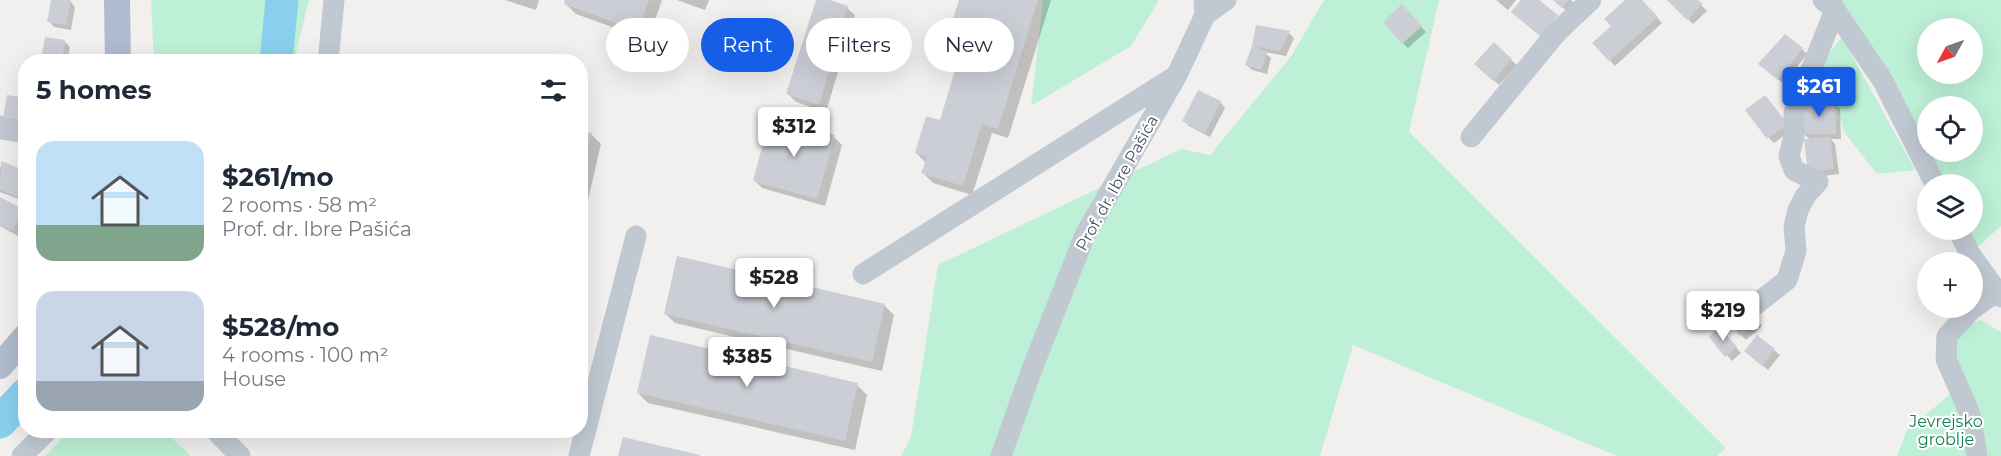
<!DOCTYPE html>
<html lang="en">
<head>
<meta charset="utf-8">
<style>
	body { margin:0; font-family:Montserrat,sans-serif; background:#f2f2f3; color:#1f2937; height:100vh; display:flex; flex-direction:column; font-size:22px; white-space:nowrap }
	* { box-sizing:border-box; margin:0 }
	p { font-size:20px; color:#747a83 }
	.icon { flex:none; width:33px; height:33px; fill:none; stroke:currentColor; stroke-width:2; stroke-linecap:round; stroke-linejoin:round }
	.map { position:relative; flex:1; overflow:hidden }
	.sheet { position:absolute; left:18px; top:54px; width:570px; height:384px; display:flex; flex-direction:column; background:#fff; border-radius:24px; box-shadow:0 6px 24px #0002 }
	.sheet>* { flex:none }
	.guide { position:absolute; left:606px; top:18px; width:570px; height:54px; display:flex; gap:12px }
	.needle { width:39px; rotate:230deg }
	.buttons { position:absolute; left:1917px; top:18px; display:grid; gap:12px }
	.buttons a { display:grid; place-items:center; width:66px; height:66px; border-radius:50%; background:#fff; box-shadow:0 6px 24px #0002; font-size:30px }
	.price { position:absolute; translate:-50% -51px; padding:0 14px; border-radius:6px; background:#fff; color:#222; font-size:20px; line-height:39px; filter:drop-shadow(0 2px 3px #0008) }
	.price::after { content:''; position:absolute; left:50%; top:36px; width:18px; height:14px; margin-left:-9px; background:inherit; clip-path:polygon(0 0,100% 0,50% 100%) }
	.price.selected { background:#165ee6; color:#fff }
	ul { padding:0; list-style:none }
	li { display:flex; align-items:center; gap:18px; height:150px; padding:0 18px }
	li span { display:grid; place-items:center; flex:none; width:168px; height:120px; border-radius:18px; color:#555 }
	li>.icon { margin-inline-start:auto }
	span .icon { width:72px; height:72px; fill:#fffc; stroke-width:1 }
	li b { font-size:26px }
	h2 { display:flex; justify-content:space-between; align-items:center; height:72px; padding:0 18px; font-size:26px }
	.chip { padding:0 21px; border-radius:27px; background:#fff; box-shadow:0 6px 24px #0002; font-size:21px; line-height:54px }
	.chip.selected { background:#165ee6; color:#fff }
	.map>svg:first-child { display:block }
	.green { fill:#bdf0d6; fill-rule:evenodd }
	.shadow { fill:#0003 }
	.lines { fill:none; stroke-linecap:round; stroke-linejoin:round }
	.river { stroke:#8ad0ee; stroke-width:33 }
	.building { fill:#cbced5 }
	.minor { stroke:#c0c8d2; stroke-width:21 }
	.major { stroke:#afbccf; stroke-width:26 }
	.labels { text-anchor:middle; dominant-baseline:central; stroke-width:4.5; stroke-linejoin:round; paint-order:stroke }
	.street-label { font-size:16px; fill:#47515d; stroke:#fff }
	.park-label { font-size:16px; fill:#158155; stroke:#fff }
</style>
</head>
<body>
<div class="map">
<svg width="2001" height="456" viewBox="0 0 2001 456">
	<rect width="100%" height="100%" fill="#f2f0ef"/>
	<path class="green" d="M151 0H309L294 61 154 62Z
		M1043 0H1159L1131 46 1031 106Z
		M1324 0H1439L1409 132 1726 448 1717 456H1617L1353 345 1320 456H901L911 437 938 265 1181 149 1210 155 1292 55Z
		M1831 0H2001V226L1970 254 1958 230H1972V184H1935ZM1928 28H1972V74H1928ZM1928 106H1972V152H1928Z
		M1842 37 1915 170 1877 174 1844 132 1824 60Z
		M1981 320 2001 332V456H1897L1907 430 1958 388 1946 359 1960 328Z
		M70 430 164 431 191 456H45Z"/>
	<path class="shadow" d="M53 0 70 1 75 7 71 30 54 27 49 21Z
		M505 0H539L536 10Z
		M567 0H662L648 40 576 14 566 4Z
		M677 0H709L705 10Z
		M817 0H825L847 8 855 15 826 112 796 102 788 94Z
		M960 0H1051L1008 138 992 133 972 195 933 183 923 173 926 163 916 153 940 122 964 47 959 46 949 36Z
		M1496 0H1516L1508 10Z
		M1554 0H1571L1575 4 1568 12Z
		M1627 0H1641L1662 23 1615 66 1595 44 1613 26Z
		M1669 0H1696L1707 11 1693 24Z
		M1402 7 1426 32 1408 48 1403 43Z
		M1289 33 1294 38 1286 56 1264 52 1271 58 1267 74 1252 70 1247 65 1254 46Z
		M65 42 70 47 67 62H46L43 58Z
		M1494 45 1517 65 1499 85 1482 69Z
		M1802 49 1807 54 1784 84 1766 69Z
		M1765 97 1792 130 1774 143 1769 138Z
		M26 99V125L10 123 5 118Z
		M1220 102 1225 108 1210 137 1189 126 1184 121Z
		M1835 104 1840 109 1841 139H1831L1835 144 1839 174 1815 177 1811 140 1804 134Z
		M580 132 591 134 601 144 588 200 580 198Z
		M834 137 842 145 825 206 762 188 754 180Z
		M2 163 26 172V202L0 192V168Z
		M0 199 26 214V222L18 236 0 226Z
		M884 305 894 315 882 371 675 323 665 313Z
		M1749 310 1762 326 1746 340 1741 335Z
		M1725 335 1741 353 1732 361 1711 337Z
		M1758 337 1780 355 1768 370 1751 356Z
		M857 385 867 395 855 450 648 403 638 393Z"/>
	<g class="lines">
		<path class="river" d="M276 62 282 0
			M0 422 26 394"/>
	</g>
	<path class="building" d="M51 0H71L66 25 47 22Z
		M565 0H649L638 31 564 4Z
		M816 0H830L848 6 819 105 786 94Z
		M959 0H1038L998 129 982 124 963 186 921 173 927 157 915 153 926 116 940 120 964 41 947 36Z
		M1521 0H1539L1558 15 1541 37 1511 12Z
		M1553 0H1569L1562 8Z
		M1625 0H1642L1658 17 1609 61 1592 43 1611 26 1604 19Z
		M1667 0H1698L1703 4 1687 20Z
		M1402 4 1422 26 1402 44 1383 22Z
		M1256 25 1290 31 1280 51 1252 46Z
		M1785 34 1803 48 1778 80 1758 64Z
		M45 37 65 40 62 62 41 59Z
		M1494 42 1512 59 1493 81 1474 64Z
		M1252 46 1267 52 1261 70 1245 65Z
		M1198 90 1221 101 1205 133 1182 121Z
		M7 95 26 98V121L3 118Z
		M1765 95 1788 124 1767 139 1745 110Z
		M1802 102H1835L1836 134H1802Z
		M770 117 835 135 817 199 753 181Z
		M580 131 592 133 581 178H580Z
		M1830 137 1834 169 1808 172 1804 139Z
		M1 161 26 171V193L23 199 0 190Z
		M0 197 24 210 12 231 0 225Z
		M677 256 885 304 872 362 664 314Z
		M1744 303 1758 320 1740 336 1726 317Z
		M1720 327 1737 347 1725 357 1709 337Z
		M650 335 858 383 845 441 637 393Z
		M1757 335 1775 349 1762 366 1744 351Z
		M623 437 700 455V456H618Z"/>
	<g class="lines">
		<path class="minor" d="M1831 0 1835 10 1883 81 1935 184
			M1205 15 1226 0
			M328 62 334 0
			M0 126 2 129 26 133
			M1471 137 1557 32 1591 0
			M1958 230 1970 254 2001 297
			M863 274 1174 77
			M1755 305 1787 280 1796 251 1794 227 1798 210 1806 195 1818 182 1794 170 1789 156 1794 136V113L1835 10 1823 0
			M215 430 240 456
			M22 456 48 430
			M579 456 636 236
			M1001 456 1032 369 1085 235 1177 75 1205 15 1204 0
			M1977 456 1970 414 1946 359 1947 336 1971 310 1996 292"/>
		<path class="major" d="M117 0 118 62
			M0 366 26 336"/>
	</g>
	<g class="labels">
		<g class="street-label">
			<text transform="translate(1117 183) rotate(-61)">Prof. dr. Ibre Pašića</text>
		</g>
		<g class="park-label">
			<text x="1946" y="421">Jevrejsko<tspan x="1946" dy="18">groblje</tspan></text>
		</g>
	</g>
</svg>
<div class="buttons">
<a><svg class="needle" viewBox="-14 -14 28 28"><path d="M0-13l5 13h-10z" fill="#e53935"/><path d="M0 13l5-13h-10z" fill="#747a83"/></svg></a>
<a><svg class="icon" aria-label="locate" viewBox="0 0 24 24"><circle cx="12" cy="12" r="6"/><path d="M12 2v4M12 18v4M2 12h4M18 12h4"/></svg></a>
<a><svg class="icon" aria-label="layers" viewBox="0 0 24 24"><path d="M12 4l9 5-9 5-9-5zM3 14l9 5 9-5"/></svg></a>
<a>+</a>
</div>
<b class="price selected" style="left:1819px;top:118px">$261</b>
<b class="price" style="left:794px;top:158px">$312</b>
<b class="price" style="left:774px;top:309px">$528</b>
<b class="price" style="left:1723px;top:342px">$219</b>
<b class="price" style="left:747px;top:388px">$385</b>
<div class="guide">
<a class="chip">Buy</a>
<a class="chip selected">Rent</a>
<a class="chip">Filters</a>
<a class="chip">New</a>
</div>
<section class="sheet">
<h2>5 homes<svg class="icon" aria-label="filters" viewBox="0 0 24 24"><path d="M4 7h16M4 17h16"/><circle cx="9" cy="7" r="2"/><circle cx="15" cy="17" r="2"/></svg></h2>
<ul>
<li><span style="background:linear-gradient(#bfe0f5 70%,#7fa58c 0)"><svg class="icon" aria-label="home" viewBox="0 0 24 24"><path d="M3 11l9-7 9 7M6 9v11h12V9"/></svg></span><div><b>$261/mo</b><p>2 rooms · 58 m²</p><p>Prof. dr. Ibre Pašića</p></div></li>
<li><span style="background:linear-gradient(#c9d6e8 75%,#9aa5b1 0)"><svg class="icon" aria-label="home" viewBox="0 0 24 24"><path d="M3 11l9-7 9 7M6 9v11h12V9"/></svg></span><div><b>$528/mo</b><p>4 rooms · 100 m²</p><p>House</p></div></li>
</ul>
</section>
</div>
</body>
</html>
